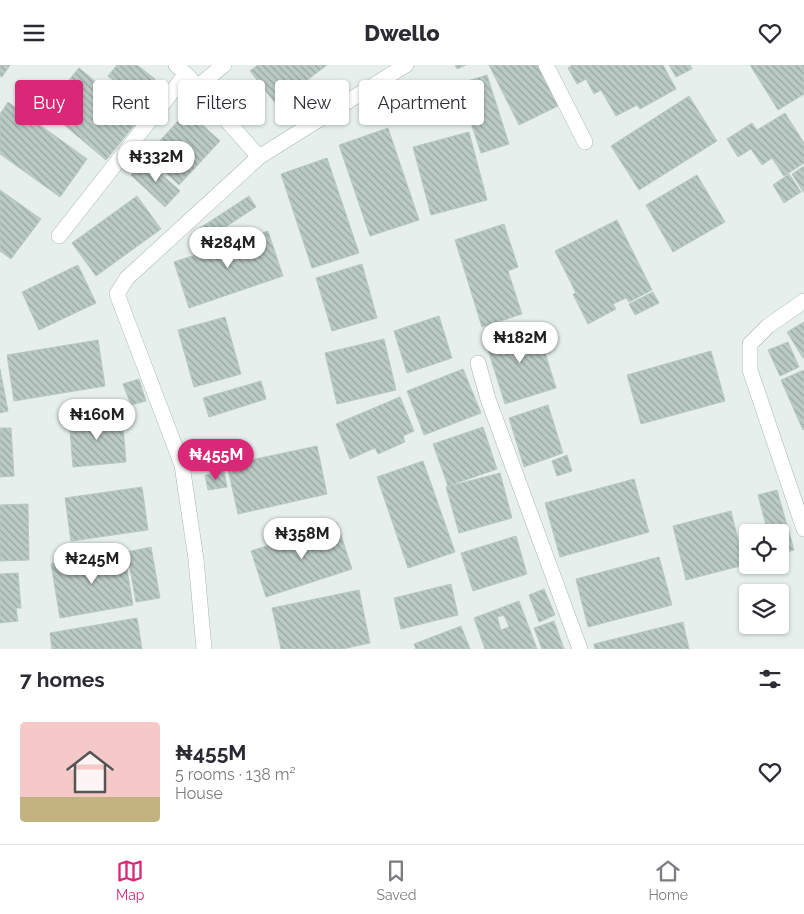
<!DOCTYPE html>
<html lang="en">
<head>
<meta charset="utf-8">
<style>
	body { margin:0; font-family:Raleway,sans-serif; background:#f2f2f3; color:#2b2b33; height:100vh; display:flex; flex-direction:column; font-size:19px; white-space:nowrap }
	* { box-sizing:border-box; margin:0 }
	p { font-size:16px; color:#7c7c81 }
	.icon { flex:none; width:28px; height:28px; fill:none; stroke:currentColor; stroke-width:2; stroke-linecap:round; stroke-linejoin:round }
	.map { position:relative; height:584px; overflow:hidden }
	.sheet { display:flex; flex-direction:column; background:#fff; flex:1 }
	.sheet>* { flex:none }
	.banner { position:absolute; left:15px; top:15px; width:500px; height:45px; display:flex; gap:10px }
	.tools { position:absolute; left:739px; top:459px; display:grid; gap:10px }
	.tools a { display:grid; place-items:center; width:50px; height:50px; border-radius:5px; background:#fff; box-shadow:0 1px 4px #0004; font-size:25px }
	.price { position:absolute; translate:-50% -42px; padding:0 11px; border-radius:18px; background:#fff; color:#222; font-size:16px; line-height:32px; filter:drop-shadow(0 1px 2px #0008) }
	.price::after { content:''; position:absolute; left:50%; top:30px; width:15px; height:11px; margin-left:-8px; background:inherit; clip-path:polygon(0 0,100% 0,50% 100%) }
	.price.selected { background:#db2777; color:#fff }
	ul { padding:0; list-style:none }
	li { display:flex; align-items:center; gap:15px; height:125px; padding:0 20px }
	li span { display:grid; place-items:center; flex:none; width:140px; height:100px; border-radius:5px; color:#555 }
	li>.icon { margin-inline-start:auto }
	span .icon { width:60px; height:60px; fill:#fffc; stroke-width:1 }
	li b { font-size:21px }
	h2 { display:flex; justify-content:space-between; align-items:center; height:60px; padding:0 20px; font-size:21px }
	.chip { padding:0 18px; border-radius:5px; background:#fff; box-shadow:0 1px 4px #0004; font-size:18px; line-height:45px }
	.chip.selected { background:#db2777; color:#fff }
	header { display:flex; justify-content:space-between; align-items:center; height:65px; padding:0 20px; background:#fff; font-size:22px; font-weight:800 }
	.dock { display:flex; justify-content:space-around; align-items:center; height:70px; border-top:1px solid #e1e1e2; background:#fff; font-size:14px; color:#7c7c81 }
	.dock a { display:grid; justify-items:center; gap:2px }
	.dock .selected { color:#db2777 }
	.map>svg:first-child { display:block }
	.building { fill:url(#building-back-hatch); stroke:#b8c9c2; fill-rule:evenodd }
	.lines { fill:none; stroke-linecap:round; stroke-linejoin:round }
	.street-casing { stroke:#a8b8b2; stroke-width:16 }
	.street { stroke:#fff; stroke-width:15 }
</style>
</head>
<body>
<header><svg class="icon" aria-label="menu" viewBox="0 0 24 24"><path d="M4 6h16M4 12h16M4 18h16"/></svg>Dwello<svg class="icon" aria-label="heart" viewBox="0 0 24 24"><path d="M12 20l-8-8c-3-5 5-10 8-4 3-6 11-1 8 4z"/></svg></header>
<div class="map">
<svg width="804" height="584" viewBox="0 0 804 584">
	<defs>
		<pattern id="building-back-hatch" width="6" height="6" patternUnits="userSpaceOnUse" patternTransform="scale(1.25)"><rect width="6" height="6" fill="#bbcac4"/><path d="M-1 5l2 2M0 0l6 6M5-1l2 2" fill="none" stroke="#98a6a0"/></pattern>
	</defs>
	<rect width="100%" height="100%" fill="#e6efeb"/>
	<path class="building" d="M0 0H10L2 12 0 11Z
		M117 0H137L155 14 138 34 108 11Z
		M258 0H327L276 39 250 6Z
		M455 0H466L457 4Z
		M489 0H542L562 39 519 60Z
		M572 0H663L676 24 640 44 637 40 616 51 601 25 594 29 586 14 577 19 568 3Z
		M669 0H690L692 4 676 12Z
		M750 0H804V29L778 45Z
		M79 3 140 53 106 95 45 44Z
		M487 10 509 79 481 88 458 19Z
		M689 31 717 76 639 125 611 81Z
		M8 37 87 94 60 132 0 89V49Z
		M187 46 220 76 179 120 147 90Z
		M785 48 804 78V98L784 111 772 93 762 100 751 84 738 92 727 74 752 58 757 65Z
		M388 63 419 155 370 171 339 80Z
		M469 67 487 135 431 150 413 82Z
		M327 93 359 188 312 203 281 109Z
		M146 95 180 126 165 142 131 110Z
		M804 101V128L792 109Z
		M789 109 801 127 784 138 773 120Z
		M697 110 725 157 673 187 646 140Z
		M0 125 41 154 11 194 0 186Z
		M137 131 161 164 96 211 72 178Z
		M249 131 256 142 207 174 200 163Z
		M617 155 652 225 629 237 626 233 613 239 616 244 588 259 573 229 576 228 555 186Z
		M504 159 518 202 508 206 522 249 482 262 455 175Z
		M268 166 283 211 189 243 174 197Z
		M362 199 377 253 332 266 316 213Z
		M78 200 96 238 39 265 22 227Z
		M653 227 659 238 635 250 629 239Z
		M439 251 452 293 407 308 394 266Z
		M225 252 241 309 194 322 178 265Z
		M804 257V293H803L787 267Z
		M536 259 556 323 505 339 485 275Z
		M384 274 396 325 337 339 325 288Z
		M98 275 105 321 14 336 7 290Z
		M788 277 799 302 780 311 768 285Z
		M711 286 725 336 641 359 627 310Z
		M0 304 8 346 0 348Z
		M463 304 481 348 424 370 407 326Z
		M804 305V364L803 365 781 315Z
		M139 314 146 336 131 340 123 319Z
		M261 316 266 334 209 352 203 333Z
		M400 332 414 366 403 371 405 377 378 389 375 383 350 394 336 359Z
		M548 340 563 388 524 402 509 353Z
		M122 350 126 397 73 402 69 354Z
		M483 362 497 404 448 421 433 379Z
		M0 363H11L14 411 0 412Z
		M317 381 327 429 238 449 227 400Z
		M567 390 572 406 557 411 552 396Z
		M423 396 455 487 408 503 377 412Z
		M224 406 227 422 208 425 205 410Z
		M500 408 512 453 459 468 446 422Z
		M634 414 649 467 560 492 545 438Z
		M142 422 148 465 71 476 65 433Z
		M777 425 794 485 780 489V468H768L758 430Z
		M28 439 29 495 0 496V440Z
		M731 446 744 500 686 515 673 461Z
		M337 458 352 504 266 532 251 486Z
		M516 471 527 509 473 526 461 488Z
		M151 482 160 533 136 537 127 487Z
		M124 487 133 540 60 553 51 499Z
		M659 492 672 540 588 562 576 514Z
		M18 508 21 543H16L18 556 0 558V509Z
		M451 519 458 550 401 564 394 533Z
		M544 524 555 550 539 557 529 530Z
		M359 525 370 578 342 584H281L272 543Z
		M519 536 537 584H485L474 553ZM504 550 509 562 501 565 497 552Z
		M137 553 142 584H52L50 568Z
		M554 556 564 584H542L534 563Z
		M683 557 689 584H595L594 579Z
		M461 561 470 584H416L414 579Z"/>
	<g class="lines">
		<g class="street-casing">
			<path id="street" d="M176 0 186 9 259 92
				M546 0 585 77
				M197 22 224 0
				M59 171 186 9
				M804 236 768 261 750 279V305L804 464
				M478 298 488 334 580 584
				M204 584 196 494 182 400 117 229 127 213 259 92 406 0"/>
		</g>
		<use href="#street" class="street"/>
	</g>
</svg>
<div class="tools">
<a><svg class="icon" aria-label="locate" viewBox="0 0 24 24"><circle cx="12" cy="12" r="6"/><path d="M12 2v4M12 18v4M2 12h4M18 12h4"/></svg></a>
<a><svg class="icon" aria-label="layers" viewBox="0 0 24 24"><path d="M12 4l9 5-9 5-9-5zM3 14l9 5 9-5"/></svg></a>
</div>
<b class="price" style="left:156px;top:118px">₦332M</b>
<b class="price" style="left:228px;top:204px">₦284M</b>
<b class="price" style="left:520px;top:299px">₦182M</b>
<b class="price" style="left:97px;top:376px">₦160M</b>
<b class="price selected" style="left:216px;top:416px">₦455M</b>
<b class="price" style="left:302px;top:495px">₦358M</b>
<b class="price" style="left:92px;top:520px">₦245M</b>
<div class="banner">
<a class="chip selected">Buy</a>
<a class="chip">Rent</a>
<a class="chip">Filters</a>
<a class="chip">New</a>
<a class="chip">Apartment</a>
</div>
</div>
<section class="sheet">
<h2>7 homes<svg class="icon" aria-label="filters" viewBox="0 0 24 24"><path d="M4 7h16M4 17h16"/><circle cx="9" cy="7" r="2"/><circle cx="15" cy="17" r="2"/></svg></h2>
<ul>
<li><span style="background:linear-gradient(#f6c9c9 75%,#c2b280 0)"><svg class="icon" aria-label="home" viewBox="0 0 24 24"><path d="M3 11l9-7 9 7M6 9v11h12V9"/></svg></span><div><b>₦455M</b><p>5 rooms · 138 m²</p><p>House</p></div><svg class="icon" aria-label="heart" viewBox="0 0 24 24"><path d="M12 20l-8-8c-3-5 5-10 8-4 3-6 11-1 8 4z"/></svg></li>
</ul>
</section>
<nav class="dock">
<a class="selected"><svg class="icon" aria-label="map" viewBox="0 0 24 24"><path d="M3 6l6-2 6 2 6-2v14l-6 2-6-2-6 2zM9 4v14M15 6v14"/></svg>Map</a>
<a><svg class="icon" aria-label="saved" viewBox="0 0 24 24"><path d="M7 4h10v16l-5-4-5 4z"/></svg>Saved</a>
<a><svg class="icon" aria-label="home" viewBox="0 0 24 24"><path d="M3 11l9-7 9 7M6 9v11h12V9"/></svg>Home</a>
</nav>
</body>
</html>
